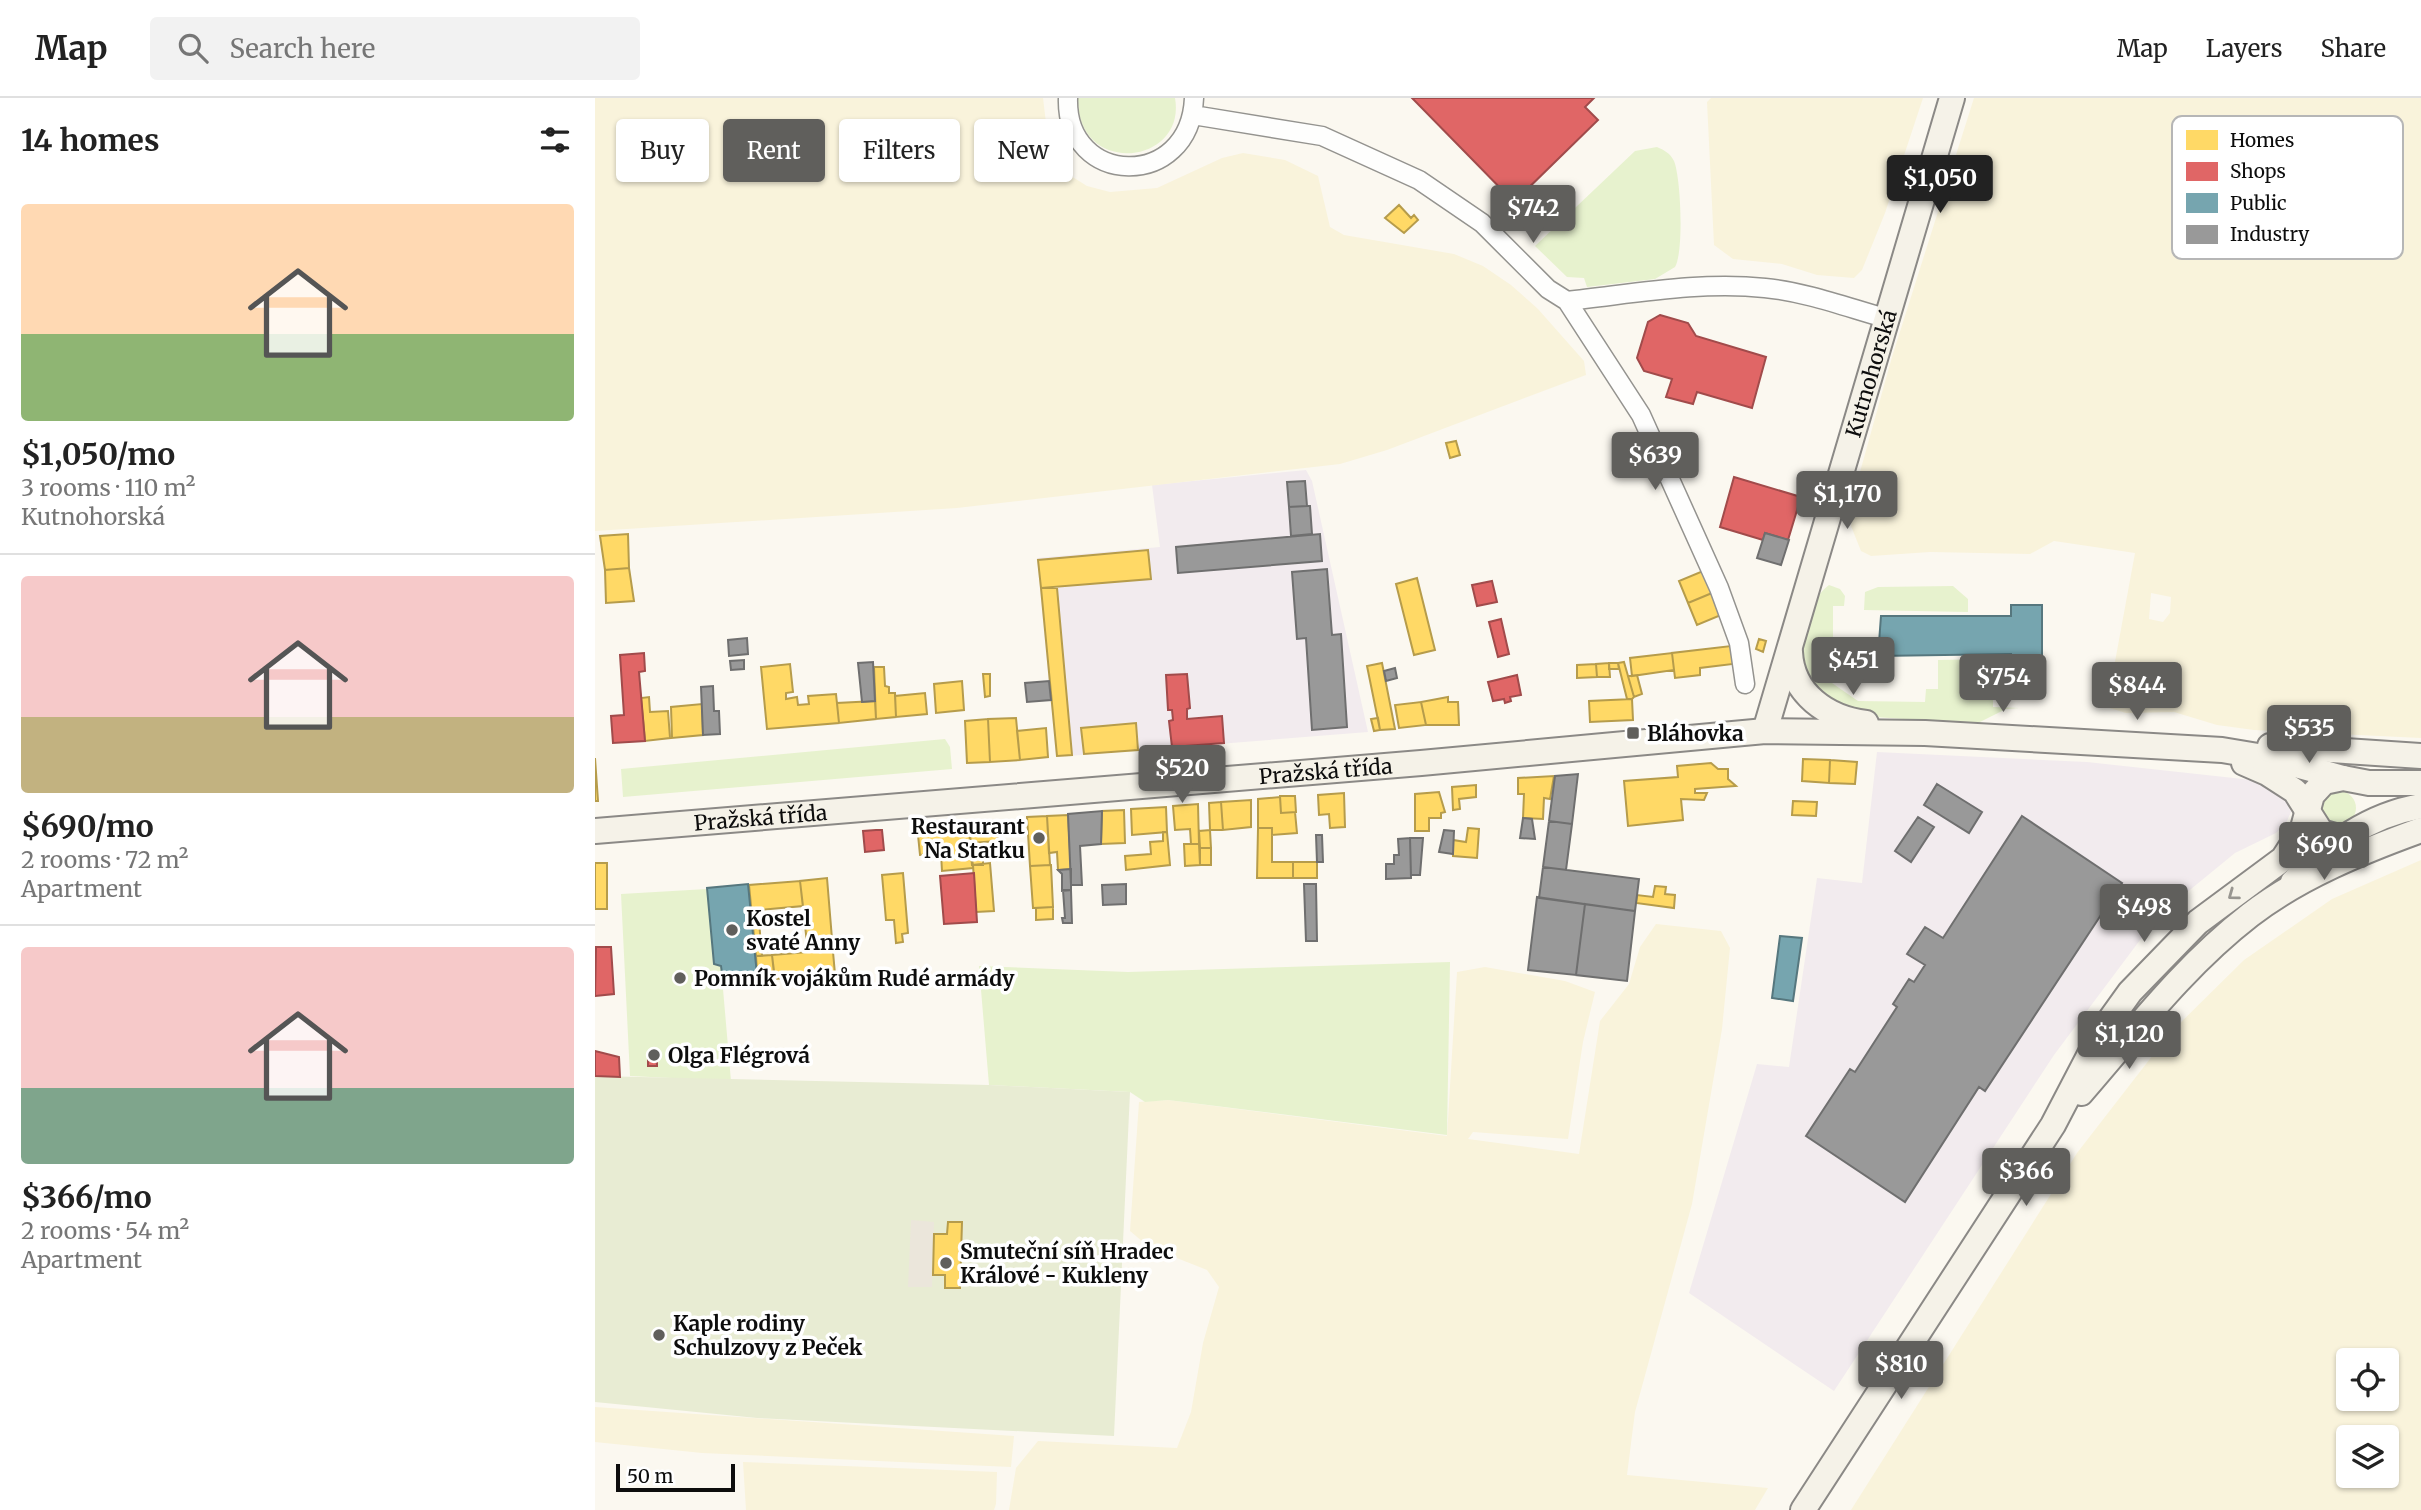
<!DOCTYPE html>
<html lang="en">
<head>
<meta charset="utf-8">
<style>
	body { margin:0; font-family:Merriweather,serif; background:#f2f2f2; color:#222; height:100vh; display:flex; flex-direction:column; font-size:26px; white-space:nowrap }
	* { box-sizing:border-box; margin:0 }
	p { font-size:23px; color:#767676 }
	.icon { flex:none; width:38px; height:38px; fill:none; stroke:currentColor; stroke-width:2; stroke-linecap:round; stroke-linejoin:round }
	.map { position:relative; flex:1; overflow:hidden }
	.drawer { display:flex; flex-direction:column; background:#fff; width:595px }
	.drawer>* { flex:none }
	.banner { position:absolute; left:21px; top:21px; width:665px; height:63px; display:flex; gap:14px }
	.controls { position:absolute; left:1741px; top:1250px; display:grid; gap:14px }
	.controls a { display:grid; place-items:center; width:63px; height:63px; border-radius:7px; background:#fff; box-shadow:0 2px 5px #0004; font-size:35px }
	.scale { position:absolute; left:21px; bottom:18px; width:119px; box-sizing:border-box; padding-left:7px; border:4px solid #0d0d0d; border-top:0; font-size:19px; line-height:24px; white-space:nowrap; color:#0d0d0d; -webkit-text-stroke:5px #fff; paint-order:stroke }
	.price { position:absolute; translate:-50% -60px; padding:0 16px; border-radius:7px; background:#605f5c; color:#fff; font-size:23px; line-height:46px; filter:drop-shadow(0 2px 4px #0008) }
	.price::after { content:''; position:absolute; left:50%; top:42px; width:21px; height:16px; margin-left:-10px; background:inherit; clip-path:polygon(0 0,100% 0,50% 100%) }
	.price.active { background:#222; color:#fff }
	ul { padding:0; list-style:none }
	li { display:grid; align-content:center; gap:14px; height:371px; padding:0 21px }
	li+li { border-top:2px solid #e0e0e0 }
	li span { display:grid; place-items:center; height:217px; border-radius:7px; color:#555 }
	li>.icon { margin-inline-start:auto }
	span .icon { width:126px; height:126px; fill:#fffc; stroke-width:1 }
	li b { font-size:30px }
	h2 { display:flex; justify-content:space-between; align-items:center; height:84px; padding:0 21px; font-size:30px }
	.pill { padding:0 24px; border-radius:7px; background:#fff; box-shadow:0 2px 5px #0004; font-size:24px; line-height:63px }
	.pill.active { background:#605f5c; color:#fff }
	header { display:flex; align-items:center; gap:42px; box-sizing:border-box; height:98px; padding:0 35px; background:#fff; border-bottom:2px solid #e0e0e0 }
	header strong { font-size:33px }
	nav { display:flex; gap:38px; margin-inline-start:auto; font-size:24px }
	.search { width:490px; height:63px; background:#f2f2f2; display:flex; align-items:center; gap:18px; box-sizing:border-box; padding:0 24px; border-radius:7px; color:#767676; font-size:26px }
	main { display:flex; flex:1; min-height:0 }
	.map>svg:first-child { display:block }
	.industrial { fill:#f2ebee }
	.farmland { fill:#f9f3db; fill-rule:evenodd }
	.green { fill:#e7f2ce }
	.cemetery { fill:#e8ecd3 }
	.plaza { fill:#ebe6db }
	.homes { fill:#ffd966; stroke:#b69c4b; stroke-width:2 }
	.shops { fill:#e06666; stroke:#a14b4b; stroke-width:2 }
	.public { fill:#76a5af; stroke:#56777e; stroke-width:2 }
	.industry { fill:#999; stroke:#6f6f6f; stroke-width:2 }
	.lines { fill:none; stroke-linecap:round; stroke-linejoin:round }
	.street-casing { stroke:#94938f; stroke-width:21 }
	.secondary-casing { stroke:#8b8986; stroke-width:28 }
	.street { stroke:#fefefd; stroke-width:18 }
	.secondary { stroke:#f5f2e8; stroke-width:24 }
	.oneway { stroke:#989690 }
	.poi-dot { fill:#605f5c; stroke:#fff; stroke-width:2.5 }
	.labels { text-anchor:middle; dominant-baseline:central; stroke-width:7; stroke-linejoin:round; paint-order:stroke }
	.street-label { font-size:21px; fill:#0d0d0d; stroke:#fff }
	.poi-label { font-size:21px; font-weight:bold; fill:#0d0d0d; stroke:#fff; text-anchor:start }
	.key { fill:#fff; stroke:#b6b6b6; stroke-width:2 }
	.key-label { font-size:19px; fill:#0d0d0d }
</style>
</head>
<body>
<header>
<strong>Map</strong>
<div class="search"><svg class="icon" aria-label="search" viewBox="0 0 24 24"><circle cx="10" cy="10" r="6"/><path d="M15 15l6 6"/></svg>Search here</div>
<nav><a>Map</a><a>Layers</a><a>Share</a></nav>
</header>
<main>
<section class="drawer">
<h2>14 homes<svg class="icon" aria-label="filters" viewBox="0 0 24 24"><path d="M4 7h16M4 17h16"/><circle cx="9" cy="7" r="2"/><circle cx="15" cy="17" r="2"/></svg></h2>
<ul>
<li><span style="background:linear-gradient(#ffd9b3 60%,#8fb573 0)"><svg class="icon" aria-label="home" viewBox="0 0 24 24"><path d="M3 11l9-7 9 7M6 9v11h12V9"/></svg></span><div><b>$1,050/mo</b><p>3 rooms · 110 m²</p><p>Kutnohorská</p></div></li>
<li><span style="background:linear-gradient(#f6c9c9 65%,#c2b280 0)"><svg class="icon" aria-label="home" viewBox="0 0 24 24"><path d="M3 11l9-7 9 7M6 9v11h12V9"/></svg></span><div><b>$690/mo</b><p>2 rooms · 72 m²</p><p>Apartment</p></div></li>
<li><span style="background:linear-gradient(#f6c9c9 65%,#7fa58c 0)"><svg class="icon" aria-label="home" viewBox="0 0 24 24"><path d="M3 11l9-7 9 7M6 9v11h12V9"/></svg></span><div><b>$366/mo</b><p>2 rooms · 54 m²</p><p>Apartment</p></div></li>
</ul>
</section>
<div class="map">
<svg width="1826" height="1412" viewBox="0 0 1826 1412">
	<rect width="100%" height="100%" fill="#fbf8f0"/>
	<path class="industrial" d="M711 372 717 383 773 634 461 659 442 460 565 449 557 387Z
		M1282 654 1492 664 1657 682 1677 690 1690 701 1696 714 1691 725 1681 735 1640 755 1563 818 1459 957 1239 1293 1094 1195 1162 966 1194 969 1222 780 1267 785Z"/>
	<path class="farmland" d="M0 0H448L453 41 468 73 492 88 515 94 562 90 627 60 648 55 690 62 723 78 735 129 749 137 859 156 888 168 916 187 943 211 989 263 991 277 792 352 745 366 362 410 0 433Z
		M1116 0H1328L1290 115 1267 172 1259 180 1222 177 1187 166 1138 161 1119 147 1112 4Z
		M1379 0H1826V640L1659 632 1622 627 1579 614 1531 615 1508 608 1517 580 1540 455 1459 443 1435 456 1335 454 1276 458 1266 453 1256 428 1260 392 1297 259ZM1556 495 1576 499 1575 515 1568 524 1554 521Z
		M1826 762V1412H1256L1482 1055 1575 935 1649 862 1737 801ZM1754 1262H1792V1300H1754ZM1754 1339H1792V1377H1754Z
		M1061 826 1126 833 1135 850 1127 931 1097 1106 1040 1314 1032 1377 1173 1390 1160 1412H414L421 1370 443 1343 582 1350 596 1314 608 1245 624 1189 612 1172 554 1149 535 1133 544 1004 573 1002 852 1038 862 874 890 869 970 883 1000 894 988 944 973 1041 878 1034 873 1041 984 1056 1005 923 1034 886 1045 849Z
		M0 1309 419 1338 416 1369 107 1355 0 1344Z
		M148 1364 402 1374 401 1406 399 1412H151Z"/>
	<path class="green" d="M483 0H580C592 67 481 80 483 0Z
		M1062 49C1069 52 1075 55 1079 63 1086 80 1089 154 1080 169L1060 181 992 189 989 180 972 179 940 148 1040 53Z
		M1234 487 1245 491 1250 498 1249 508H1238V556L1230 570H1237V585L1263 603 1330 604 1331 591H1343V562L1398 561V609L1424 610 1411 611 1381 626 1280 619C1226 609 1196 582 1214 525 1219 510 1220 497 1234 487Z
		M1358 488 1373 501V514L1269 512 1270 494 1283 489Z
		M350 641 355 649 357 671 28 699 26 671Z
		M1727 710a17 17 0 1 1 34 0a17 17 0 1 1-34 0Z
		M112 791 119 865 126 868 136 983 35 978 26 796Z
		M855 864 852 1037 573 1002 550 1004 535 994 394 987 384 868 533 874Z"/>
	<path class="cemetery" d="M0 978 394 987 535 994 519 1338 162 1320 0 1304Z"/>
	<path class="plaza" d="M316 1122 339 1124 337 1189H313Z"/>
	<path class="homes" d="M804 107 816 120 819 117 823 122 809 135 790 120Z
		M861 343 865 357 855 360 851 345Z
		M33 436 34 470 10 472 5 438Z
		M553 452 556 481 446 490 443 462Z
		M34 470 39 503 11 505 10 472Z
		M1108 473 1117 495 1093 505 1084 483Z
		M822 480 840 552 819 557 801 486Z
		M446 490H462L477 657 462 658Z
		M1117 495 1126 517 1102 527 1093 505Z
		M1164 541 1171 543 1168 554 1161 551Z
		M1136 548 1138 566 1105 570V577L1080 580 1077 555Z
		M1077 555 1079 572 1037 578 1035 560Z
		M1029 564 1039 599 1037 601H1032L1023 565Z
		M787 565 800 631 785 632 772 568Z
		M1014 565 1015 579H1002L1001 566Z
		M1014 565H1023L1024 571H1014Z
		M195 566 198 594 191 595V601L202 599 203 607 214 606 213 598 241 596 244 625 172 631 166 569Z
		M1001 566 1002 579 982 580V567Z
		M279 569H289L290 588 294 589V595H300L301 619 281 621Z
		M388 576H395V598L390 599Z
		M1042 577 1047 596 1039 599 1033 578Z
		M367 583 369 612 341 615 339 586Z
		M330 595 332 616 301 619 300 598Z
		M54 599 55 614 73 613 75 640 50 643 46 600Z
		M853 599V604H863L864 627H831L826 604Z
		M1037 601 1038 622 995 624 994 603Z
		M280 603 281 621 244 625 242 605Z
		M826 604 831 627 804 630 800 607Z
		M107 606 108 637 77 640 76 609Z
		M421 620 425 662 395 664 393 621Z
		M783 620 785 632 779 633 776 621Z
		M393 621 395 664 372 665 370 623Z
		M541 625 543 652 489 656 486 630Z
		M451 630 453 659 425 662 422 633Z
		M0 660 3 703H0Z
		M1208 661 1235 662 1234 685 1207 683Z
		M1235 662 1262 664 1260 686 1234 685Z
		M1116 665 1123 671H1133V681L1141 688 1100 691V695H1112L1109 702 1086 701 1088 722 1033 728 1029 683 1083 679 1082 668Z
		M959 678 955 701 949 700 948 721 928 720 929 696H923V680Z
		M881 687V699L864 701 865 711 858 712 857 689Z
		M844 694 850 714 846 715V720H834V733H820V696Z
		M749 695 750 729 735 730 734 716 724 717 723 697Z
		M685 698H700L701 714 686 715Z
		M685 699 686 715 700 714 702 735 677 737V730H663V701Z
		M656 702V729L628 732 626 704Z
		M1198 703 1222 704 1221 718 1197 717Z
		M626 704 628 732H615L614 705Z
		M603 706 604 746H596L595 731 580 732 578 708Z
		M571 709 572 734 537 737 536 711Z
		M529 712 530 745 506 746 507 713Z
		M473 717 476 771 463 772 462 754 454 755 452 718Z
		M452 718 455 767 435 768 432 719Z
		M402 722 403 743 375 745 374 724Z
		M374 724 378 770 347 773 346 755 325 757 322 727Z
		M663 730H677V764H698V780H662Z
		M873 730 884 731 882 760 858 758V742L871 744Z
		M615 732 616 750H605L604 733Z
		M568 734H572L575 767 531 772 530 758 556 756 555 744 568 743Z
		M388 744V767H377L375 745Z
		M589 746H604L605 767 590 768Z
		M605 750H616V767H605Z
		M698 764H722V780H698Z
		M0 765H12V811H0Z
		M395 765 399 813 381 814 378 767Z
		M456 767 458 809 438 810 435 768Z
		M308 775 313 835 307 836 308 844 301 845 299 822H291L287 777Z
		M232 780 238 853 213 854 205 783Z
		M205 783 208 808 163 812 167 858H161L154 787Z
		M1060 788 1071 789 1070 796 1080 797 1079 810 1041 805 1042 797 1058 799Z
		M458 809V821L441 822V810Z
		M213 854H238L240 876 180 881 177 857Z
		M177 857 180 885 163 887 161 858Z
		M353 1124H367L365 1190H350V1177H338L339 1136H352Z"/>
	<path class="shops" d="M817 0H999L990 9 1003 22 919 104Z
		M1065 217 1093 225 1101 238 1171 259 1157 310 1102 294 1098 306 1071 299 1077 281 1049 273 1042 260 1053 224Z
		M1139 379 1206 399 1193 442 1170 435 1168 442 1125 429Z
		M897 483 902 504 882 508 877 487Z
		M906 521 914 556 903 559 894 524Z
		M49 555 50 573 44 574 50 643 18 645 16 618 29 617 25 557Z
		M592 576 595 610 592 611V621L627 618 629 645 577 649 574 623 578 622 577 612H573L571 577Z
		M922 577 926 597 915 599 916 603 910 605 909 601 898 603 893 584Z
		M281 732H287L289 752 270 754 268 733Z
		M379 775 382 824 349 826 345 778Z
		M1 849H16L19 896 0 898Z
		M0 953 24 959 25 979 0 978Z
		M62 953V968H53V954Z"/>
	<path class="public" d="M1416 507H1447V568H1416V556L1283 558 1286 518H1416Z
		M153 786 163 887 129 890 126 868 119 866 112 790Z
		M1185 838 1207 840 1198 903 1177 900Z
		M60 1232 69 1233 68 1242H60Z"/>
	<path class="industry" d="M710 383 712 408 694 409 692 384Z
		M712 408H715L717 436 696 438 694 409Z
		M1170 435 1194 442 1186 467 1162 460Z
		M725 436 727 463 583 475 581 449Z
		M732 471 737 537 746 536 752 629 717 632 711 540 702 541 697 474Z
		M152 540 153 556 134 558 133 542Z
		M1230 555 1248 556V570H1230Z
		M149 562V571L136 572 135 563Z
		M278 564 280 603 267 604 263 565Z
		M800 570 802 580 791 583 789 573Z
		M454 583 456 602 432 604 430 585Z
		M118 588 119 613H124L125 636 108 637 106 589Z
		M983 676 977 726 954 723 960 678Z
		M1342 686 1387 714 1374 735 1329 707Z
		M507 713 506 746 485 748 487 787H476L473 716Z
		M1427 718 1527 785 1390 993 1384 989 1310 1104 1211 1038 1255 971 1260 974 1302 909 1298 906 1314 881 1319 884 1330 867 1312 856 1330 829 1348 840Z
		M1323 719 1339 729 1316 764 1300 753Z
		M928 720 937 721 940 741 925 740Z
		M954 723 977 726 971 772 948 769Z
		M849 732 859 733 858 756 844 754Z
		M721 737H727L728 764H722Z
		M815 740 816 780 791 781V766H799V757H804L803 741Z
		M815 740H828L825 777H816Z
		M948 769 1044 781 1040 813 944 800Z
		M476 771V792L467 793V776L463 772Z
		M531 786V806L508 807 507 787Z
		M709 786H721L722 843H711Z
		M468 792H476L477 825H468L467 820H470Z
		M942 799 990 806 981 877 933 872Z
		M990 806 1040 813 1032 883 981 877Z"/>
	<g class="lines">
		<g class="street-casing">
			<path id="street" d="M473 0C470 89 595 93 599 0
				M598 17 727 38 824 82 887 125 953 191 972 203C1038 196 1104 183 1170 190 1211 194 1251 209 1290 220
				M972 203 1046 317 1124 490 1144 545 1150 586"/>
		</g>
		<g class="secondary-casing">
			<g id="secondary">
				<path d="M1195 554C1197 596 1232 620 1271 625"/>
				<path id="s1" d="M1170 633 1357 0"/>
				<path d="M1675 648 1826 658"/>
				<path d="M1649 665 1672 675 1700 693 1726 734 1747 740"/>
				<path id="s2" d="M0 733 826 665 1170 633 1330 635 1627 652 1675 660 1748 680"/>
				<path d="M1698 784C1734 746 1774 717 1826 708"/>
				<path d="M1486 995C1540 933 1589 868 1655 817 1704 779 1768 753 1826 732"/>
				<path d="M1208 1412 1458 1027 1507 933 1535 894 1603 824 1688 761 1708 730 1717 697 1729 684 1748 680 1774 685H1826"/>
			</g>
		</g>
		<use href="#street" class="street"/>
		<use href="#secondary" class="secondary"/>
	</g>
	<defs><path id="oneway-chevron" d="M-2-3.5L2.5 0L-2 3.5" fill="none" stroke-width="1.6" stroke-linecap="round" stroke-linejoin="round" transform="scale(1.75)"/></defs>
	<use class="oneway" href="#oneway-chevron" transform="translate(1638 797) rotate(144)"/>
	<g class="poi-dot">
		<rect x="1031" y="628" width="14" height="14" rx="3.5"/>
		<circle cx="444" cy="740" r="7"/>
		<circle cx="137" cy="832" r="7"/>
		<circle cx="85" cy="880" r="7"/>
		<circle cx="59" cy="957" r="7"/>
		<circle cx="351" cy="1165" r="7"/>
		<circle cx="64" cy="1237" r="7"/>
	</g>
	<g class="labels">
		<g class="street-label">
			<text stroke="none"><textPath href="#s1" startOffset="373">Kutnohorská</textPath></text>
			<text stroke="none"><textPath href="#s2" startOffset="733">Pražská třída</textPath></text>
			<text stroke="none"><textPath href="#s2" startOffset="166">Pražská třída</textPath></text>
		</g>
		<g class="poi-label">
			<text x="1052" y="635">Bláhovka</text>
			<text x="430" y="728" text-anchor="end">Restaurant<tspan x="430" dy="24">Na Statku</tspan></text>
			<text x="151" y="820">Kostel<tspan x="151" dy="24">svaté Anny</tspan></text>
			<text x="99" y="880">Pomník vojákům Rudé armády</text>
			<text x="73" y="957">Olga Flégrová</text>
			<text x="365" y="1153">Smuteční síň Hradec<tspan x="365" dy="24">Králové - Kukleny</tspan></text>
			<text x="78" y="1225">Kaple rodiny<tspan x="78" dy="24">Schulzovy z Peček</tspan></text>
		</g>
	</g>
	<rect x="1577" y="18" width="231" height="143" rx="10" class="key"/>
	<rect x="1591" y="32" width="32" height="20" fill="#ffd966"/>
	<rect x="1591" y="64" width="32" height="19" fill="#e06666"/>
	<rect x="1591" y="95" width="32" height="20" fill="#76a5af"/>
	<rect x="1591" y="127" width="32" height="19" fill="#999"/>
	<g class="key-label">
		<text x="1635" y="49">Homes</text>
		<text x="1635" y="80">Shops</text>
		<text x="1635" y="112">Public</text>
		<text x="1635" y="143">Industry</text>
	</g>
</svg>
<div class="controls">
<a><svg class="icon" aria-label="locate" viewBox="0 0 24 24"><circle cx="12" cy="12" r="6"/><path d="M12 2v4M12 18v4M2 12h4M18 12h4"/></svg></a>
<a><svg class="icon" aria-label="layers" viewBox="0 0 24 24"><path d="M12 4l9 5-9 5-9-5zM3 14l9 5 9-5"/></svg></a>
</div>
<div class="scale">50 m</div>
<b class="price active" style="left:1345px;top:117px">$1,050</b>
<b class="price" style="left:938px;top:147px">$742</b>
<b class="price" style="left:1060px;top:394px">$639</b>
<b class="price" style="left:1252px;top:433px">$1,170</b>
<b class="price" style="left:1258px;top:599px">$451</b>
<b class="price" style="left:1408px;top:616px">$754</b>
<b class="price" style="left:1542px;top:624px">$844</b>
<b class="price" style="left:1714px;top:667px">$535</b>
<b class="price" style="left:587px;top:707px">$520</b>
<b class="price" style="left:1729px;top:784px">$690</b>
<b class="price" style="left:1549px;top:846px">$498</b>
<b class="price" style="left:1534px;top:973px">$1,120</b>
<b class="price" style="left:1431px;top:1110px">$366</b>
<b class="price" style="left:1306px;top:1303px">$810</b>
<div class="banner">
<a class="pill">Buy</a>
<a class="pill active">Rent</a>
<a class="pill">Filters</a>
<a class="pill">New</a>
</div>
</div>
</main>
</body>
</html>
